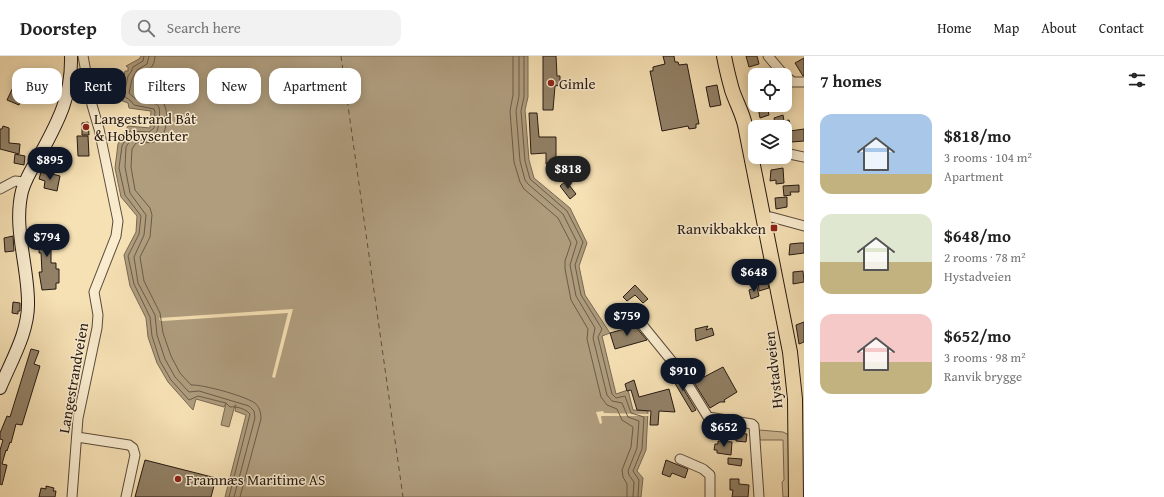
<!DOCTYPE html>
<html lang="en">
<head>
<meta charset="utf-8">
<style>
	body { margin:0; font-family:"Gentium Book Plus",serif; background:#f2f2f2; color:#222; height:100vh; display:flex; flex-direction:column; font-size:15px; white-space:nowrap }
	* { box-sizing:border-box; margin:0 }
	p { font-size:13px; color:#767676 }
	.icon { flex:none; width:22px; height:22px; fill:none; stroke:currentColor; stroke-width:2; stroke-linecap:round; stroke-linejoin:round }
	.map { position:relative; flex:1; overflow:hidden }
	.details { display:flex; flex-direction:column; background:#fff; width:360px }
	.details>* { flex:none }
	.guide { position:absolute; left:12px; top:12px; width:380px; height:36px; display:flex; gap:8px }
	.buttons { position:absolute; left:748px; top:12px; display:grid; gap:8px }
	.buttons a { display:grid; place-items:center; width:44px; height:44px; border-radius:8px; background:#fff; box-shadow:0 2px 10px #0003; font-size:20px }
	.price { position:absolute; translate:-50% -34px; padding:0 9px; border-radius:14px; background:#111827; color:#fff; font-size:13px; line-height:26px; filter:drop-shadow(0 1px 2px #0008) }
	.price::after { content:''; position:absolute; left:50%; top:24px; width:12px; height:9px; margin-left:-6px; background:inherit; clip-path:polygon(0 0,100% 0,50% 100%) }
	.price.active { background:#222; color:#fff }
	ul { padding:0; list-style:none }
	li { display:flex; align-items:center; gap:12px; height:100px; padding:0 16px }
	li span { display:grid; place-items:center; flex:none; width:112px; height:80px; border-radius:12px; color:#555 }
	li>.icon { margin-inline-start:auto }
	span .icon { width:48px; height:48px; fill:#fffc; stroke-width:1 }
	li b { font-size:17px }
	h2 { display:flex; justify-content:space-between; align-items:center; height:48px; padding:0 16px; font-size:17px }
	.pill { padding:0 14px; border-radius:12px; background:#fff; box-shadow:0 2px 10px #0003; font-size:14px; line-height:36px }
	.pill.active { background:#111827; color:#fff }
	header { display:flex; align-items:center; gap:24px; box-sizing:border-box; height:56px; padding:0 20px; background:#fff; border-bottom:1px solid #e0e0e0 }
	header strong { font-size:19px }
	nav { display:flex; gap:22px; margin-inline-start:auto; font-size:14px }
	.search { width:280px; height:36px; background:#f2f2f2; display:flex; align-items:center; gap:10px; box-sizing:border-box; padding:0 14px; border-radius:12px; color:#767676; font-size:15px }
	main { display:flex; flex:1; min-height:0 }
	.map>svg:first-child { display:block }
	.green { fill:#d3bf99; stroke:#7c6c56 }
	.water { fill:#af9d7e; stroke:#786853 }
	.pier { fill:#f6e1b5 }
	.lines { fill:none; stroke-linecap:round; stroke-linejoin:round }
	.shore { stroke:#6a5b48; stroke-width:1 }
	.ferry { stroke:#5d4e3d; stroke-width:1; stroke-dasharray:5 4; stroke-linecap:butt }
	.building { fill:#928167; stroke:#261912 }
	.minor-casing { stroke:#5a4b3b; stroke-width:11 }
	.secondary-casing { stroke:#261912; stroke-width:14 }
	.primary-casing { stroke:#261912; stroke-width:16 }
	.minor { stroke:#f9eccf; stroke-width:9 }
	.secondary { stroke:#f9eccf; stroke-width:12 }
	.primary { stroke:#f6e1b5; stroke-width:14 }
	.poi-dot { fill:#8f2418; stroke:#f9eccf; stroke-width:1.5 }
	.labels { text-anchor:middle; dominant-baseline:central; stroke-width:3; stroke-linejoin:round; paint-order:stroke }
	.poi-label { font-size:15px; fill:#261912; stroke:#f9eccf; text-anchor:start }
	.street-label { font-size:15px; fill:#261912; stroke:#f9eccf }
</style>
</head>
<body>
<header>
<strong>Doorstep</strong>
<div class="search"><svg class="icon" aria-label="search" viewBox="0 0 24 24"><circle cx="10" cy="10" r="6"/><path d="M15 15l6 6"/></svg>Search here</div>
<nav><a>Home</a><a>Map</a><a>About</a><a>Contact</a></nav>
</header>
<main>
<div class="map">
<svg width="804" height="441" viewBox="0 0 804 441">
	<rect width="100%" height="100%" fill="#f6e1b5"/>
	<filter id="stains"><feTurbulence type="fractalNoise" baseFrequency=".005" numOctaves="4"/><feColorMatrix values="0 0 0 0 .2 0 0 0 0 .09 0 0 0 0 .02 0 0 0 .5 -.17"/></filter>
	<radialGradient id="worn" r=".72"><stop offset=".6" stop-color="#630" stop-opacity="0"/><stop offset="1" stop-color="#630" stop-opacity=".3"/></radialGradient>
	<path class="green" d="M759 374 783 376 789 379V441H783L782 426 784 424 783 384H760Z"/>
	<path class="water" d="M141 0H528V41L525 54 529 104 534 122 570 152 587 187 579 210 585 239 610 277 602 280 616 338 628 334 633 354 648 355 646 394 637 415 643 422 641 441H225L246 359 235 355 236 349H235L229 371 221 369 226 347 224 351 196 343 193 354 168 326 157 307 148 281 146 262 130 230 124 199 136 176 137 160 121 141 115 112 118 88 128 70 150 72 151 55 129 52 128 47 120 44V33L125 15H128V11L126 10 139 3Z"/>
	<path class="pier" d="M293 253 275 322 272 321 288 257 163 265H160L159 262Z
		M603 355 604 357 650 358V360H601L602 367 600 368 596 356Z"/>
	<g class="lines">
		<path class="shore" d="M144 0 143 5 133 11 131 16 128 20 124 40 131 45 134 49 154 53 155 56 154 72 149 76 130 75 122 90 119 112 125 139 141 160 139 178 128 200 134 228 150 261 152 280 160 305 171 324 189 344 198 340 226 347 230 351C236 350 246 353 250 358L229 441
			M149 0 147 8 137 14 132 23 129 37C131 39 135 43 138 44 153 51 162 40 159 65 157 88 148 77 133 80L126 91 125 111 130 137 146 159 144 179 134 201 138 227 155 259 157 279 165 303 175 321 189 336 199 335 249 350 254 355 255 362 234 441
			M155 0C154 14 149 11 142 18 139 22 137 28 136 33 143 41 153 37 161 44 170 52 168 78 158 84 151 89 143 85 136 87L132 93 131 111 135 134 150 152 152 159 150 181 140 201 144 225 160 257 163 277 171 300 180 317 191 329C202 328 249 341 256 348 260 352 261 358 261 363L240 441
			M513 0V39L510 55 514 106 520 126 524 133 558 162 571 187 565 205V213L571 244 588 273 587 283 601 341 607 349 617 353 622 364 633 371 631 391 622 414 623 421 627 428V441
			M519 0V40L516 55 520 105 525 124 528 128 563 158 577 186 570 209 576 240 595 272 593 282 607 339 612 345 622 347 628 361 639 365 637 392 628 415 629 419 634 426 633 441
			M524 0V41L521 55 525 105 530 123 567 155 583 186 575 209 581 239 602 273 598 281 612 338 616 342 625 340 631 357 644 361 642 393 633 415 639 424 638 441"/>
		<path class="ferry" d="M341 0 403 441"/>
	</g>
	<path class="building" d="M543 0H556L557 20H560V29L555 30 553 54H543Z
		M663 0H674L675 6H678L679 9 687 8 699 68H696V72L689 73 688 70 662 75 650 15H653V11L665 8Z
		M746 0H757L759 8 749 11Z
		M804 2V20H803L795 7Z
		M16 25 27 30 19 49 7 44Z
		M717 29 721 49 710 51 706 31Z
		M760 49H767L769 59 760 62 758 51H761Z
		M529 57H537L539 81H556V108H546V97L531 98Z
		M783 59 784 65 789 64 791 71H776L774 62Z
		M88 66 89 79H82V67Z
		M3 70 9 72V87L20 88 19 98 0 93V73H2Z
		M804 73V85L791 86 790 75Z
		M77 80H88L89 100H78Z
		M15 98 25 100 24 109 14 107Z
		M783 112 784 127 776 128V124L770 125 771 114Z
		M41 116 52 120V118L60 120 57 135 44 132 45 125 39 123Z
		M566 125 576 138 570 143 560 130Z
		M799 129V136H790L791 139 784 140 783 130Z
		M787 141V151L776 153 775 142Z
		M37 170 51 171V176H54V191H51V207H56V213H59V227H56V233L42 234 39 216H42L41 197H39V190H37V185H34V180H37Z
		M13 180 14 195 5 196 4 182Z
		M800 187H804V197L789 199 790 188Z
		M803 215 804 226 793 228V216Z
		M766 221 769 232 759 235 758 223Z
		M635 229 648 243 643 247 635 239 627 245 623 241Z
		M757 231 759 240 751 243 749 234Z
		M13 246 20 247V255H18V258L12 257Z
		M804 266V286L799 288 796 269Z
		M635 270 647 284 615 293 610 277Z
		M708 270 706 274 712 272 714 279 696 285 695 273Z
		M31 293 39 295 34 308 40 310 22 369 16 368 11 387 10 386 7 395 6 394 2 408 7 409 2 429 0 428V394L3 384 0 383V377L7 360 10 361Z
		M701 308 704 321 723 311 737 336 724 344 725 346H720L710 352 688 317 687 312Z
		M674 317 696 354 692 356 670 319Z
		M634 324 639 341 669 333 675 356 659 355 658 369H650L651 355 637 354 631 334 627 335 625 328Z
		M736 377 747 378 746 386 736 385Z
		M718 385 732 386 731 399 717 397V394H714L715 388H718Z
		M728 402 742 403 741 410 728 408Z
		M145 404 216 422 211 441H135Z
		M666 404 688 413 685 422 672 417 670 421 662 418Z
		M730 423H739V428L749 429 748 441H732L733 434H730Z
		M46 430 54 432 53 435H56L55 441H39L41 432 46 433Z"/>
	<g class="lines">
		<g class="minor-casing">
			<path id="minor" d="M768 0 784 19
				M785 20 793 26H804
				M785 97 804 101
				M0 133 15 125 25 126
				M764 161H771L804 170
				M640 266 679 314 708 361 752 368 754 370 759 441
				M77 381 129 389 133 392 135 399 126 441
				M680 403 703 413 710 419V441
				M72 441 78 362 97 272 98 259 94 236 116 180 118 165 99 73 92 49 83 0"/>
		</g>
		<g class="secondary-casing">
			<path id="secondary" d="M0 332C11 305 29 276 28 246 28 209 13 172 22 135 26 121 34 109 41 97 59 64 72 39 71 0"/>
		</g>
		<g class="primary-casing">
			<path id="primary" d="M724 0C726 11 729 23 732 34 736 46 742 56 745 69L790 296 795 343 796 441"/>
		</g>
		<use href="#minor" class="minor"/>
		<use href="#secondary" class="secondary"/>
		<use href="#primary" class="primary"/>
	</g>
	<g class="poi-dot">
		<circle cx="551" cy="27" r="4"/>
		<circle cx="86" cy="71" r="4"/>
		<rect x="770" y="168" width="8" height="8" rx="2"/>
		<circle cx="178" cy="423" r="4"/>
	</g>
	<g class="labels">
		<g class="poi-label">
			<text x="559" y="27">Gimle</text>
			<text x="94" y="62">Langestrand Båt<tspan x="94" dy="17">&amp; Hobbysenter</tspan></text>
			<text x="766" y="172" text-anchor="end">Ranvikbakken</text>
			<text x="186" y="423">Framnæs Maritime AS</text>
		</g>
		<g class="street-label">
			<text transform="translate(773 314) rotate(-96)">Hystadveien</text>
			<text transform="translate(73 322) rotate(-80)">Langestrandveien</text>
		</g>
	</g>
	<rect width="100%" height="100%" filter="url(#stains)"/>
	<rect width="100%" height="100%" fill="url(#worn)"/>
</svg>
<div class="buttons">
<a><svg class="icon" aria-label="locate" viewBox="0 0 24 24"><circle cx="12" cy="12" r="6"/><path d="M12 2v4M12 18v4M2 12h4M18 12h4"/></svg></a>
<a><svg class="icon" aria-label="layers" viewBox="0 0 24 24"><path d="M12 4l9 5-9 5-9-5zM3 14l9 5 9-5"/></svg></a>
</div>
<b class="price" style="left:50px;top:125px">$895</b>
<b class="price active" style="left:568px;top:134px">$818</b>
<b class="price" style="left:47px;top:202px">$794</b>
<b class="price" style="left:754px;top:237px">$648</b>
<b class="price" style="left:627px;top:281px">$759</b>
<b class="price" style="left:683px;top:336px">$910</b>
<b class="price" style="left:724px;top:392px">$652</b>
<div class="guide">
<a class="pill">Buy</a>
<a class="pill active">Rent</a>
<a class="pill">Filters</a>
<a class="pill">New</a>
<a class="pill">Apartment</a>
</div>
</div>
<section class="details">
<h2>7 homes<svg class="icon" aria-label="filters" viewBox="0 0 24 24"><path d="M4 7h16M4 17h16"/><circle cx="9" cy="7" r="2"/><circle cx="15" cy="17" r="2"/></svg></h2>
<ul>
<li><span style="background:linear-gradient(#a9c7e8 75%,#c2b280 0)"><svg class="icon" aria-label="home" viewBox="0 0 24 24"><path d="M3 11l9-7 9 7M6 9v11h12V9"/></svg></span><div><b>$818/mo</b><p>3 rooms · 104 m²</p><p>Apartment</p></div></li>
<li><span style="background:linear-gradient(#dfe7d0 60%,#c2b280 0)"><svg class="icon" aria-label="home" viewBox="0 0 24 24"><path d="M3 11l9-7 9 7M6 9v11h12V9"/></svg></span><div><b>$648/mo</b><p>2 rooms · 78 m²</p><p>Hystadveien</p></div></li>
<li><span style="background:linear-gradient(#f6c9c9 60%,#c2b280 0)"><svg class="icon" aria-label="home" viewBox="0 0 24 24"><path d="M3 11l9-7 9 7M6 9v11h12V9"/></svg></span><div><b>$652/mo</b><p>3 rooms · 98 m²</p><p>Ranvik brygge</p></div></li>
</ul>
</section>
</main>
</body>
</html>
